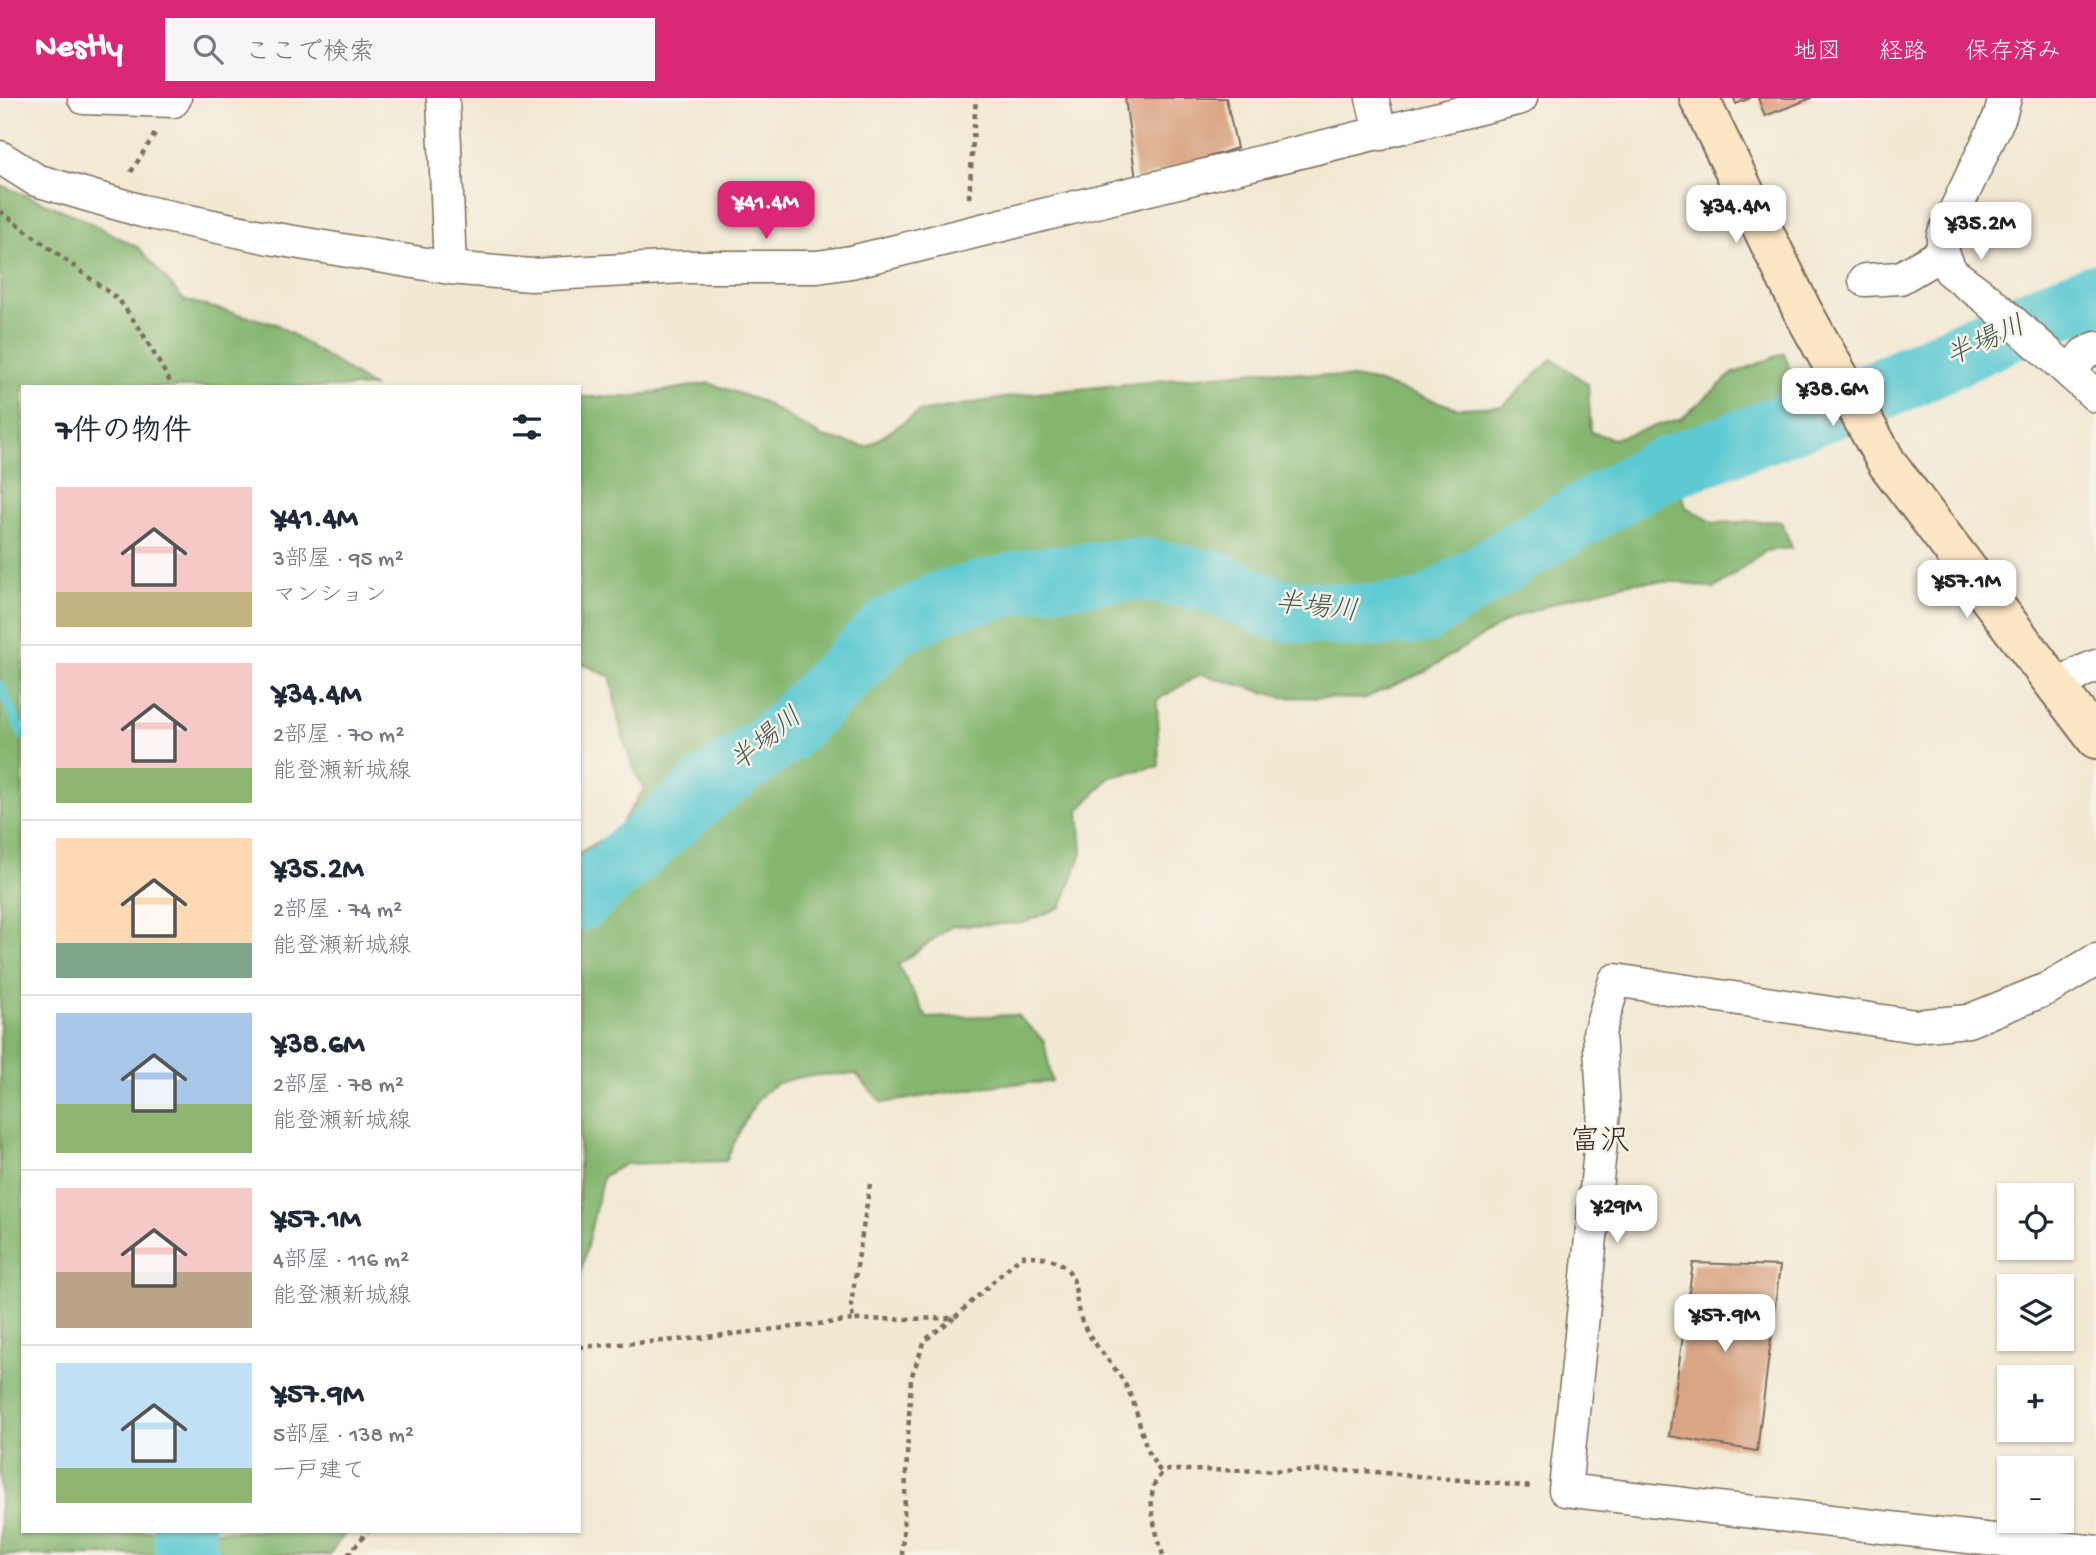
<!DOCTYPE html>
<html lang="ja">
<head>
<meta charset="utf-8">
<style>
	body { margin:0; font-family:"Gochi Hand","Klee One",sans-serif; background:#f6f6f7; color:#1f2937; height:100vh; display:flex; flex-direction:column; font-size:26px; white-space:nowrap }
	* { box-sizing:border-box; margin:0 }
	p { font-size:23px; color:#747a83 }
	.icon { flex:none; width:38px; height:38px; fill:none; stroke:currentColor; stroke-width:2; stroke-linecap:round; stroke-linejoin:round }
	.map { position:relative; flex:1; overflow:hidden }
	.side { position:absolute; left:21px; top:287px; width:560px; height:1148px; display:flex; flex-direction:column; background:#fff; border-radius:0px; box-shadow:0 2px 5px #0004 }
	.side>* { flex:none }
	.buttons { position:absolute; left:1997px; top:1085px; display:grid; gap:14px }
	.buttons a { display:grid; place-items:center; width:77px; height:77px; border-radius:0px; background:#fff; box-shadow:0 2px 5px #0004; font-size:35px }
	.price { position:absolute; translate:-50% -60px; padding:0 16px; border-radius:14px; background:#fff; color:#222; font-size:23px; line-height:46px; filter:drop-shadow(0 2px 4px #0008) }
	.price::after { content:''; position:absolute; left:50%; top:42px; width:21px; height:16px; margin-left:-10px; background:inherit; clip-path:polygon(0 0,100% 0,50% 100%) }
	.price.current { background:#db2777; color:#fff }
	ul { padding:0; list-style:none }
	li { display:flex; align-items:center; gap:21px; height:175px; padding:0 35px }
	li+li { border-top:2px solid #e0e1e3 }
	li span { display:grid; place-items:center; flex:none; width:196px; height:140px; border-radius:0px; color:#555 }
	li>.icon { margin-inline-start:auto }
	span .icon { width:84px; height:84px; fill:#fffc; stroke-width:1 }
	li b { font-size:30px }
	h2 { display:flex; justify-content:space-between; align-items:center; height:84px; padding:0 35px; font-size:30px }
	header { display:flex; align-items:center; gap:42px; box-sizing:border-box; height:98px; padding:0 35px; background:#db2777; color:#fff }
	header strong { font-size:33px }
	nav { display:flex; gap:38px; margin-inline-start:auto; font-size:24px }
	.search { width:490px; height:63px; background:#f6f6f7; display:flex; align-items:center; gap:18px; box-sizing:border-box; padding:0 24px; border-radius:0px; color:#747a83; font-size:26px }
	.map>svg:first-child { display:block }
	.forest { fill:#84b66f; stroke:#607046; stroke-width:2 }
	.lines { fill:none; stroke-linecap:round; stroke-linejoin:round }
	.stream { stroke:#5cc9d1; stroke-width:10 }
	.river { stroke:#5cc9d1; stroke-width:63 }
	.building { fill:#d9a483 }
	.minor-casing { stroke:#7b6d5d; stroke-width:35 }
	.secondary-casing { stroke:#7b6d5d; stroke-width:42 }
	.path { stroke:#7b6d5d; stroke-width:4.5; stroke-dasharray:5 5; stroke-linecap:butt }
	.minor { stroke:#fff; stroke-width:32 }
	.secondary { stroke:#fce6c4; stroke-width:38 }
	.labels { text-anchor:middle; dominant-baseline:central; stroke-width:5; stroke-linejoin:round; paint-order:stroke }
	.water-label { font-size:28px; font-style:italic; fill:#455a54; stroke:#f7f3e8 }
	.quarter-label { font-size:30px; fill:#3b2a1e; stroke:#f7f3e8 }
</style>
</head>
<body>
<header>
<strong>Nestly</strong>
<div class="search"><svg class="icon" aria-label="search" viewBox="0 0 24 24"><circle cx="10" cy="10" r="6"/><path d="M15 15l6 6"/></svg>ここで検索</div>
<nav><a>地図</a><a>経路</a><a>保存済み</a></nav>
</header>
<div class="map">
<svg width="2096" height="1457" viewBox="0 0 2096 1457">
	<rect width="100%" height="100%" fill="#f7f3e8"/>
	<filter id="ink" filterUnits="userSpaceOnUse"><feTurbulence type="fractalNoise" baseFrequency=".0143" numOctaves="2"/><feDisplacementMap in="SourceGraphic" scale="14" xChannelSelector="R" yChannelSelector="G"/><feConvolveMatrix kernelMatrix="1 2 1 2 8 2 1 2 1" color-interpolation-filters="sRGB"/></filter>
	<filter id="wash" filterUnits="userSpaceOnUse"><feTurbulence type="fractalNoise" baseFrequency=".00686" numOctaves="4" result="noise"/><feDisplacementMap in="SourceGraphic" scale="28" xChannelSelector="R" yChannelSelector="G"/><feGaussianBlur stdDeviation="1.57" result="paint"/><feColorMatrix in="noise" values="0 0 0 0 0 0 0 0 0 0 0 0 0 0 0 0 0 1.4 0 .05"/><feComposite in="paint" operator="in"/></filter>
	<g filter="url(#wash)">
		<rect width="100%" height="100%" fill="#f2e9d3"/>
		<path class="forest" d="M0 87 79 119 139 150 184 202 276 226 373 289H23V1433H347L329 1457H0Z
			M1784 255 1801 301 1734 330 1685 356 1677 380 1686 409 1714 425 1781 423 1792 450 1766 453 1714 491 1680 484H1633L1566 501 1510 521 1422 575 1363 601 1281 599 1201 576 1157 602 1159 668 1110 679 1079 712 1082 755 1061 809 1023 825 952 828 898 867 927 920 1017 917 1044 943 1052 984 1004 986 882 1005 856 976C832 976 793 976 771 989 752 1001 736 1042 726 1063L625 1066 603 1078 579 1183V755L616 733 644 691C624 653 617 621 611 579L579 564V299H629L709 285 763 304 822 339 867 349 919 314 1028 296 1267 272 1370 282 1457 310 1503 308 1552 261 1588 286 1591 334 1613 341 1682 320 1732 276Z"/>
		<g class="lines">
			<path class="stream" d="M0 588 23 637"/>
			<path class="river" d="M579 802 708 690 782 637 890 530 945 503 1034 481 1140 471 1214 484 1275 511 1353 518 1422 515 1533 445 1656 374 1880 292 2050 213 2096 197
				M184 1433 187 1457"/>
		</g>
		<g id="blocks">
			<path class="building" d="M1125 0H1226L1237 50 1136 82Z
				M1734 0H1751L1736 6Z
				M1758 0H1812L1765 18Z
				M1693 1165 1780 1168 1757 1353 1669 1338Z"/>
		</g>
	</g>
	<g filter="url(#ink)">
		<use href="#blocks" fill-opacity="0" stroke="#7b6d5d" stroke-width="2"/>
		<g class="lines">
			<g class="minor-casing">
				<path id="minor" d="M84 0 173 3 175 0
					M443 0 450 170
					M1372 0 1381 36
					M2005 0 2000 18 1943 138V155L1951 174 1986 200 2096 298
					M0 59 36 82 142 113 270 140 450 170 531 177 684 169H817L851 164 1521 0
					M1865 182 1900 180 1943 155
					M2070 273 2084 256 2096 250
					M2056 592 2081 574 2096 568
					M2096 862 2047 891 1968 923 1915 928 1615 882 1599 935 1604 1014 1565 1392 2096 1454"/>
			</g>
			<g class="secondary-casing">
				<path id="secondary" d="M1699 0 1802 212 1887 365 2096 641"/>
			</g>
			<path class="path" d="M131 74 156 34
				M969 100 976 0
				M0 113 119 202 140 231 173 289
				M870 1086 851 1206 853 1222 954 1220 1021 1158C1041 1157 1068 1161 1074 1184 1077 1195 1076 1209 1081 1221 1091 1247 1116 1266 1128 1292 1142 1320 1140 1350 1162 1375
				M579 1249 690 1241 853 1222
				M348 1457 368 1433
				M902 1457 911 1280 925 1242 954 1220
				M1163 1457C1156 1434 1139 1385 1168 1372L1365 1373 1533 1389"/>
			<use href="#minor" class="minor"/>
			<use href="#secondary" class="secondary"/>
		</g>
	</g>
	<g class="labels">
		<g class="water-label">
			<text transform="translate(1986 245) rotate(-24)">半場川</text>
			<text transform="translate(1316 511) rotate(6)">半場川</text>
			<text transform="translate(767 643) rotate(-39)">半場川</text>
		</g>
		<g class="quarter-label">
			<text x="1600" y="1045">富沢</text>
		</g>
	</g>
</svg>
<div class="buttons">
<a><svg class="icon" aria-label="locate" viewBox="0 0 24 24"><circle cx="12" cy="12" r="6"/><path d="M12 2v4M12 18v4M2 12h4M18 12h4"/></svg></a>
<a><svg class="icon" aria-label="layers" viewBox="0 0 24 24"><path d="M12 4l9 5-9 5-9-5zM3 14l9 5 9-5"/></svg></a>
<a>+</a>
<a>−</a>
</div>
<b class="price current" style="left:766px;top:143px">¥41.4M</b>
<b class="price" style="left:1736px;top:147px">¥34.4M</b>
<b class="price" style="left:1981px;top:164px">¥35.2M</b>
<b class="price" style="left:1833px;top:330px">¥38.6M</b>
<b class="price" style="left:1967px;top:522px">¥57.1M</b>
<b class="price" style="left:1617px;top:1147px">¥29M</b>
<b class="price" style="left:1725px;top:1256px">¥57.9M</b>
<section class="side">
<h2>7件の物件<svg class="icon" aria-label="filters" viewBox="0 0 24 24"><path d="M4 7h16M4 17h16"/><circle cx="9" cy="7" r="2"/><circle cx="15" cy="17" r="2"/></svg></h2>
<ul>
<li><span style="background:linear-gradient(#f6c9c9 75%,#c2b280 0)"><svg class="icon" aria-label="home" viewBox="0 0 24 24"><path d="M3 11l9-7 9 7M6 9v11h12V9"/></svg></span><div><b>¥41.4M</b><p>3部屋 · 95 m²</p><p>マンション</p></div></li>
<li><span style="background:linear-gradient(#f6c9c9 75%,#8fb573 0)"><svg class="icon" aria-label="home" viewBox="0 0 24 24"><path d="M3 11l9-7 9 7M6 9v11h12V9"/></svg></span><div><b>¥34.4M</b><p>2部屋 · 70 m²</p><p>能登瀬新城線</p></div></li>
<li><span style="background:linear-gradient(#ffd9b3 75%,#7fa58c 0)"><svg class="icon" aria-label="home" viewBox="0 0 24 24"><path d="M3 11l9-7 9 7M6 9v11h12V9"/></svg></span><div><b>¥35.2M</b><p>2部屋 · 74 m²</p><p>能登瀬新城線</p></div></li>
<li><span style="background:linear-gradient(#a9c7e8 65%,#8fb573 0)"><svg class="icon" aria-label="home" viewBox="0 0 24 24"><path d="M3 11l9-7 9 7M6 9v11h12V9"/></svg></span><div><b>¥38.6M</b><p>2部屋 · 78 m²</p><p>能登瀬新城線</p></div></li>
<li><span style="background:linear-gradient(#f6c9c9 60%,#b9a48a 0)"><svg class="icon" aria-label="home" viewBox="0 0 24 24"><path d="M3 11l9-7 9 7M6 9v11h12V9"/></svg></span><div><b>¥57.1M</b><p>4部屋 · 116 m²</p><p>能登瀬新城線</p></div></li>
<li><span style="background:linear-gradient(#bfe0f5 75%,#8fb573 0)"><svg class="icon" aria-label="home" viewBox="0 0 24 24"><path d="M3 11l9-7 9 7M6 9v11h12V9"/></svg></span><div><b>¥57.9M</b><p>5部屋 · 138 m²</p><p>一戸建て</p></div></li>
</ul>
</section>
</div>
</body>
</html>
